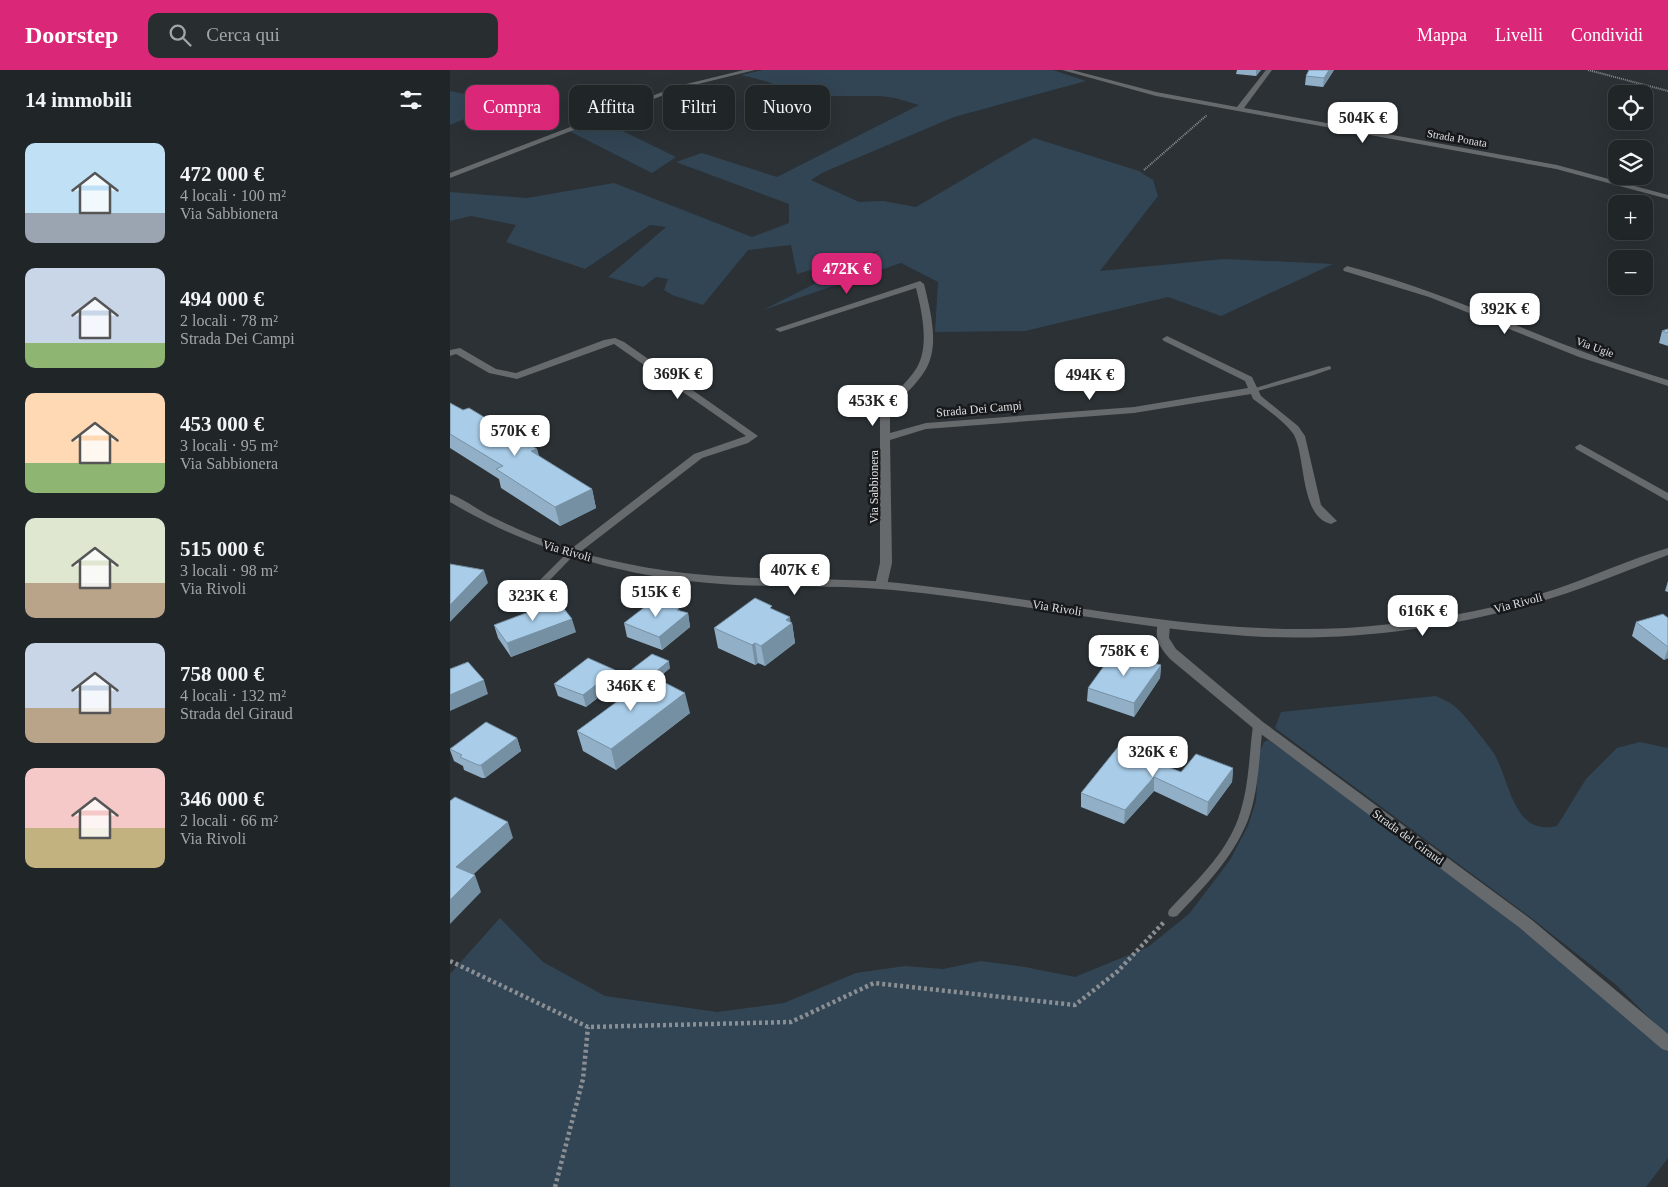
<!DOCTYPE html>
<html lang="it">
<head>
<meta charset="utf-8">
<style>
	body { margin:0; font-family:"Times New Roman",serif; background:#282d30; color:#f1f3f6; height:100vh; display:flex; flex-direction:column; font-size:19px; white-space:nowrap }
	* { box-sizing:border-box; margin:0 }
	p { font-size:16px; color:#a2a5a8 }
	.icon { flex:none; width:28px; height:28px; fill:none; stroke:currentColor; stroke-width:2; stroke-linecap:round; stroke-linejoin:round }
	.map { position:relative; flex:1; overflow:hidden }
	.details { display:flex; flex-direction:column; background:#202528; width:450px }
	.details>* { flex:none }
	.hud { position:absolute; left:15px; top:15px; width:475px; height:45px; display:flex; gap:10px }
	.buttons { position:absolute; left:1158px; top:15px; display:grid; gap:10px }
	.buttons a { display:grid; place-items:center; width:45px; height:45px; border-radius:10px; background:#202528; box-shadow:0 5px 20px #0002,0 0 0 1px #3d4245; font-size:25px }
	.price { position:absolute; translate:-50% -42px; padding:0 11px; border-radius:10px; background:#fff; color:#222; font-size:16px; line-height:32px; filter:drop-shadow(0 1px 2px #0008) }
	.price::after { content:''; position:absolute; left:50%; top:30px; width:15px; height:11px; margin-left:-8px; background:inherit; clip-path:polygon(0 0,100% 0,50% 100%) }
	.price.on { background:#db2777; color:#fff }
	ul { padding:0; list-style:none }
	li { display:flex; align-items:center; gap:15px; height:125px; padding:0 25px }
	li span { display:grid; place-items:center; flex:none; width:140px; height:100px; border-radius:10px; color:#555 }
	li>.icon { margin-inline-start:auto }
	span .icon { width:60px; height:60px; fill:#fffc; stroke-width:1 }
	li b { font-size:21px }
	h2 { display:flex; justify-content:space-between; align-items:center; height:60px; padding:0 25px; font-size:21px }
	.tag { padding:0 18px; border-radius:10px; background:#202528; box-shadow:0 5px 20px #0002,0 0 0 1px #3d4245; font-size:18px; line-height:45px }
	.tag.on { background:#db2777; color:#fff }
	header { display:flex; align-items:center; gap:30px; box-sizing:border-box; height:70px; padding:0 25px; background:#db2777; color:#fff }
	header strong { font-size:24px }
	nav { display:flex; gap:28px; margin-inline-start:auto; font-size:18px }
	.search { width:350px; height:45px; background:#282d30; display:flex; align-items:center; gap:12px; box-sizing:border-box; padding:0 18px; border-radius:10px; color:#a2a5a8; font-size:19px }
	main { display:flex; flex:1; min-height:0 }
	.map>svg:first-child { display:block }
	.green { fill:#324554 }
	.lines { fill:none; stroke-linecap:round; stroke-linejoin:round }
	.path-far1 { stroke:#8b8f93; stroke-width:2; stroke-dasharray:1 1; stroke-linecap:butt }
	.path { stroke:#8b8f93; stroke-width:4.5; stroke-dasharray:3 3; stroke-linecap:butt }
	.service { fill:#676a6c; fill-rule:evenodd }
	.minor { fill:#676a6c; fill-rule:evenodd }
	.tertiary { fill:#676a6c; fill-rule:evenodd }
	.wall { fill:#91b0c8 }
	.shaded-wall { fill:#7690a3 }
	.building { fill:#a9cde9; stroke:#7690a3 }
	.labels { text-anchor:middle; dominant-baseline:central; stroke-width:5; stroke-linejoin:round; paint-order:stroke }
	.far-street-label { font-size:11px; fill:#dee1e4; stroke:#16181a }
	.street-label { font-size:12px; fill:#dee1e4; stroke:#16181a }
</style>
</head>
<body>
<header>
<strong>Doorstep</strong>
<div class="search"><svg class="icon" aria-label="search" viewBox="0 0 24 24"><circle cx="10" cy="10" r="6"/><path d="M15 15l6 6"/></svg>Cerca qui</div>
<nav><a>Mappa</a><a>Livelli</a><a>Condividi</a></nav>
</header>
<main>
<section class="details">
<h2>14 immobili<svg class="icon" aria-label="filters" viewBox="0 0 24 24"><path d="M4 7h16M4 17h16"/><circle cx="9" cy="7" r="2"/><circle cx="15" cy="17" r="2"/></svg></h2>
<ul>
<li><span style="background:linear-gradient(#bfe0f5 70%,#9aa5b1 0)"><svg class="icon" aria-label="home" viewBox="0 0 24 24"><path d="M3 11l9-7 9 7M6 9v11h12V9"/></svg></span><div><b>472 000 €</b><p>4 locali · 100 m²</p><p>Via Sabbionera</p></div></li>
<li><span style="background:linear-gradient(#c9d6e8 75%,#8fb573 0)"><svg class="icon" aria-label="home" viewBox="0 0 24 24"><path d="M3 11l9-7 9 7M6 9v11h12V9"/></svg></span><div><b>494 000 €</b><p>2 locali · 78 m²</p><p>Strada Dei Campi</p></div></li>
<li><span style="background:linear-gradient(#ffd9b3 70%,#8fb573 0)"><svg class="icon" aria-label="home" viewBox="0 0 24 24"><path d="M3 11l9-7 9 7M6 9v11h12V9"/></svg></span><div><b>453 000 €</b><p>3 locali · 95 m²</p><p>Via Sabbionera</p></div></li>
<li><span style="background:linear-gradient(#dfe7d0 65%,#b9a48a 0)"><svg class="icon" aria-label="home" viewBox="0 0 24 24"><path d="M3 11l9-7 9 7M6 9v11h12V9"/></svg></span><div><b>515 000 €</b><p>3 locali · 98 m²</p><p>Via Rivoli</p></div></li>
<li><span style="background:linear-gradient(#c9d6e8 65%,#b9a48a 0)"><svg class="icon" aria-label="home" viewBox="0 0 24 24"><path d="M3 11l9-7 9 7M6 9v11h12V9"/></svg></span><div><b>758 000 €</b><p>4 locali · 132 m²</p><p>Strada del Giraud</p></div></li>
<li><span style="background:linear-gradient(#f6c9c9 60%,#c2b280 0)"><svg class="icon" aria-label="home" viewBox="0 0 24 24"><path d="M3 11l9-7 9 7M6 9v11h12V9"/></svg></span><div><b>346 000 €</b><p>2 locali · 66 m²</p><p>Via Rivoli</p></div></li>
</ul>
</section>
<div class="map">
<svg width="1218" height="1117" viewBox="0 0 1218 1117">
	<rect width="100%" height="100%" fill="#2b3135"/>
	<path class="green" d="M313 0H603L636 11 504 47 374 102 361 110 409 132 433 131 466 137 584 68 689 101 703 110 708 126 650 201 774 189 883 194 771 246 718 227 575 261 485 262 488 212 451 193 313 240 431 180 347 204 341 175 298 180 253 235 222 225 214 220 218 209 206 207 193 217 158 207 216 157 200 155 135 199 56 172 66 155 21 146 0 151V122L77 128 164 113 302 167 339 153V134L226 92 252 83 327 107 469 35 445 28 430 26H357L315 11 291 5Z
		M0 21 56 32 0 55Z
		M150 50 226 87 202 103 119 61Z
		M986 626C991 629 998 631 1003 635 1013 642 1035 671 1043 682 1060 708 1062 767 1107 756L1136 709 1167 678 1190 672 1218 678V966L1165 914 1080 847 825 658 831 642Z
		M818 670 868 705 1072 859 1218 980V1088L1196 1117H0V904L50 848 93 892 155 926 267 942 334 933 406 903 455 896 493 899 531 891 575 897 625 907 698 877 739 844 780 790 798 756 806 731 809 683 814 672Z"/>
	<g class="lines">
		<path class="path-far1" d="M1138 0 1218 21
			M694 100 757 45"/>
		<path class="path" d="M0 891 138 957 341 952 424 913 625 935 668 901 714 852
			M105 1117 133 1009 138 957"/>
		<path class="service" d="M879 296 881 297V299L861 306 804 322 801 320 802 319Z
			M118 482H124L125 484 96 514H90L89 512 90 510Z
			M808 652 813 655C809 686 809 720 798 750 783 788 754 817 727 846L723 847 719 846 718 843 719 840C745 812 775 785 788 749 799 719 799 686 803 655Z"/>
		<path class="minor" d="M294 0H305L232 18 0 108V103L228 16Z
			M612 0H622L706 22 787 37 816 0H822L794 38 1107 95 1218 125V129L1106 99 706 26Z
			M897 196C979 217 1055 252 1134 282 1162 293 1190 301 1218 310V316L1129 287 979 227 894 201 893 199Z
			M470 211 474 214C480 239 490 275 476 299 467 315 451 327 440 341V363L476 353 684 337 798 318 795 311 714 271 712 269 717 266 802 307 811 326 848 356 855 366 871 435 887 451 881 454C850 447 856 388 844 365 837 353 815 338 803 329L801 324 684 343 476 359 440 370 442 493 437 515 431 519 427 518 425 515 430 493V341C441 326 456 314 466 299 480 277 472 242 466 218L333 261 330 262 325 259Z
			M165 268 174 272 308 366 298 373 252 388 125 486 121 488 115 484 117 482 244 384 296 366 164 274 67 309 39 303 6 284 0 286V280L10 278 46 299 66 303 154 270Z
			M1130 374 1218 423V431L1126 379 1125 377Z
			M714 550 720 554 719 568 726 579 813 652 1082 850 1218 964V981L1212 979 1070 858 803 658 720 589C710 578 704 569 708 554Z"/>
		<path class="tertiary" d="M0 424C14 429 25 438 38 445 72 462 107 476 143 486 190 498 238 505 286 507 340 510 394 508 449 513 612 530 776 574 941 554 997 548 1052 537 1106 519 1144 506 1180 489 1218 478V485C1173 502 1129 521 1082 534 990 560 893 572 797 566 678 558 561 531 443 520 390 515 338 517 286 515 184 510 88 484 0 432Z"/>
	</g>
	<path class="wall" d="M787 0H811L806 6 786 4Z
		M884 0 873 17 855 15 856 6Z
		M1218 259V276L1209 273 1212 261Z
		M0 333 13 340 87 379 89 387 142 419 146 438 110 456 51 418 49 409 0 378Z
		M1218 511V522L1215 521Z
		M322 539 342 553 345 573 315 596 308 593 305 595 268 578 264 558Z
		M230 541 238 543 240 557 212 580 177 567 174 553Z
		M1218 548V588L1214 590 1182 566 1186 552Z
		M44 555 126 562 61 587 48 568Z
		M711 595 710 608 684 647 637 631 638 618Z
		M220 598 207 609 240 643 166 700 133 681 127 661 194 612 183 607 181 600Z
		M165 600 168 612 136 637 108 626 104 614Z
		M67 668 71 681 35 708H32L14 700 13 696 4 691 0 680V678Z
		M668 677 731 702 783 698 782 712 757 746 704 721 674 754 631 737V723Z"/>
	<path class="shaded-wall" d="M806 0H811L806 6Z
		M879 0H884L873 17 874 8Z
		M87 379 92 397 81 381Z
		M142 419 146 438 110 456 105 437Z
		M34 500 38 513 0 552V535Z
		M229 538 231 549 238 543 240 557 212 580 209 567Z
		M340 547 341 554 342 553 345 573 315 596 311 576 336 550Z
		M122 549 126 562 61 587 57 573Z
		M305 573 308 593 305 595 302 575Z
		M1218 578V588L1214 590Z
		M219 591 220 598 200 615 198 608Z
		M711 595 710 608 684 647V633Z
		M165 600 168 612 136 637 133 625Z
		M34 610 38 624 0 641V625Z
		M235 623 240 643 166 700 161 679Z
		M67 668 71 681 35 708 31 695Z
		M783 698 782 712 757 746 758 732Z
		M704 707V721L674 754 675 740Z
		M58 752 63 768 13 814 6 797Z
		M25 805 31 822 0 854V830Z"/>
	<path class="building" d="M859 0H879L874 8 856 6Z
		M1218 259V263L1212 261Z
		M0 333 13 340 19 338 87 379 81 381 142 419 105 437 46 399 53 396 0 364Z
		M0 494 34 500 0 535Z
		M305 528 322 536 320 538 340 547 336 550 342 553 311 576 305 573 302 575 264 558Z
		M205 529 229 538 227 540 238 543 209 567 174 553Z
		M108 531 122 549 57 573 44 555Z
		M1213 544 1218 548V577L1186 552Z
		M664 582 711 595 684 633 638 618Z
		M202 584 219 591 198 608 181 600Z
		M138 588 165 600 133 625 104 614Z
		M18 592 34 610 0 625V599Z
		M202 606 235 623 161 679 127 661Z
		M36 652 67 668 31 695H28L10 687 12 685 0 679Z
		M668 677 731 702 746 684 783 698 758 732 704 707 675 740 631 723Z
		M5 727 58 752 6 797 25 805 0 830V731Z"/>
	<g class="labels">
		<g class="far-street-label">
			<text transform="translate(1007 68) rotate(10)">Strada Ponata</text>
			<text transform="translate(1145 277) rotate(20)">Via Ugie</text>
		</g>
		<g class="street-label">
			<text transform="translate(529 339) rotate(-5)">Strada Dei Campi</text>
			<text transform="translate(424 417) rotate(-90)">Via Sabbionera</text>
			<text transform="translate(117 481) rotate(16)">Via Rivoli</text>
			<text transform="translate(1068 533) rotate(-15)">Via Rivoli</text>
			<text transform="translate(607 538) rotate(9)">Via Rivoli</text>
			<text transform="translate(958 767) rotate(36)">Strada del Giraud</text>
		</g>
	</g>
</svg>
<div class="buttons">
<a><svg class="icon" aria-label="locate" viewBox="0 0 24 24"><circle cx="12" cy="12" r="6"/><path d="M12 2v4M12 18v4M2 12h4M18 12h4"/></svg></a>
<a><svg class="icon" aria-label="layers" viewBox="0 0 24 24"><path d="M12 4l9 5-9 5-9-5zM3 14l9 5 9-5"/></svg></a>
<a>+</a>
<a>−</a>
</div>
<b class="price" style="left:913px;top:74px">504K €</b>
<b class="price on" style="left:397px;top:225px">472K €</b>
<b class="price" style="left:1055px;top:265px">392K €</b>
<b class="price" style="left:228px;top:330px">369K €</b>
<b class="price" style="left:640px;top:331px">494K €</b>
<b class="price" style="left:423px;top:357px">453K €</b>
<b class="price" style="left:65px;top:387px">570K €</b>
<b class="price" style="left:345px;top:526px">407K €</b>
<b class="price" style="left:206px;top:548px">515K €</b>
<b class="price" style="left:83px;top:552px">323K €</b>
<b class="price" style="left:973px;top:567px">616K €</b>
<b class="price" style="left:674px;top:607px">758K €</b>
<b class="price" style="left:181px;top:642px">346K €</b>
<b class="price" style="left:703px;top:708px">326K €</b>
<div class="hud">
<a class="tag on">Compra</a>
<a class="tag">Affitta</a>
<a class="tag">Filtri</a>
<a class="tag">Nuovo</a>
</div>
</div>
</main>
</body>
</html>
